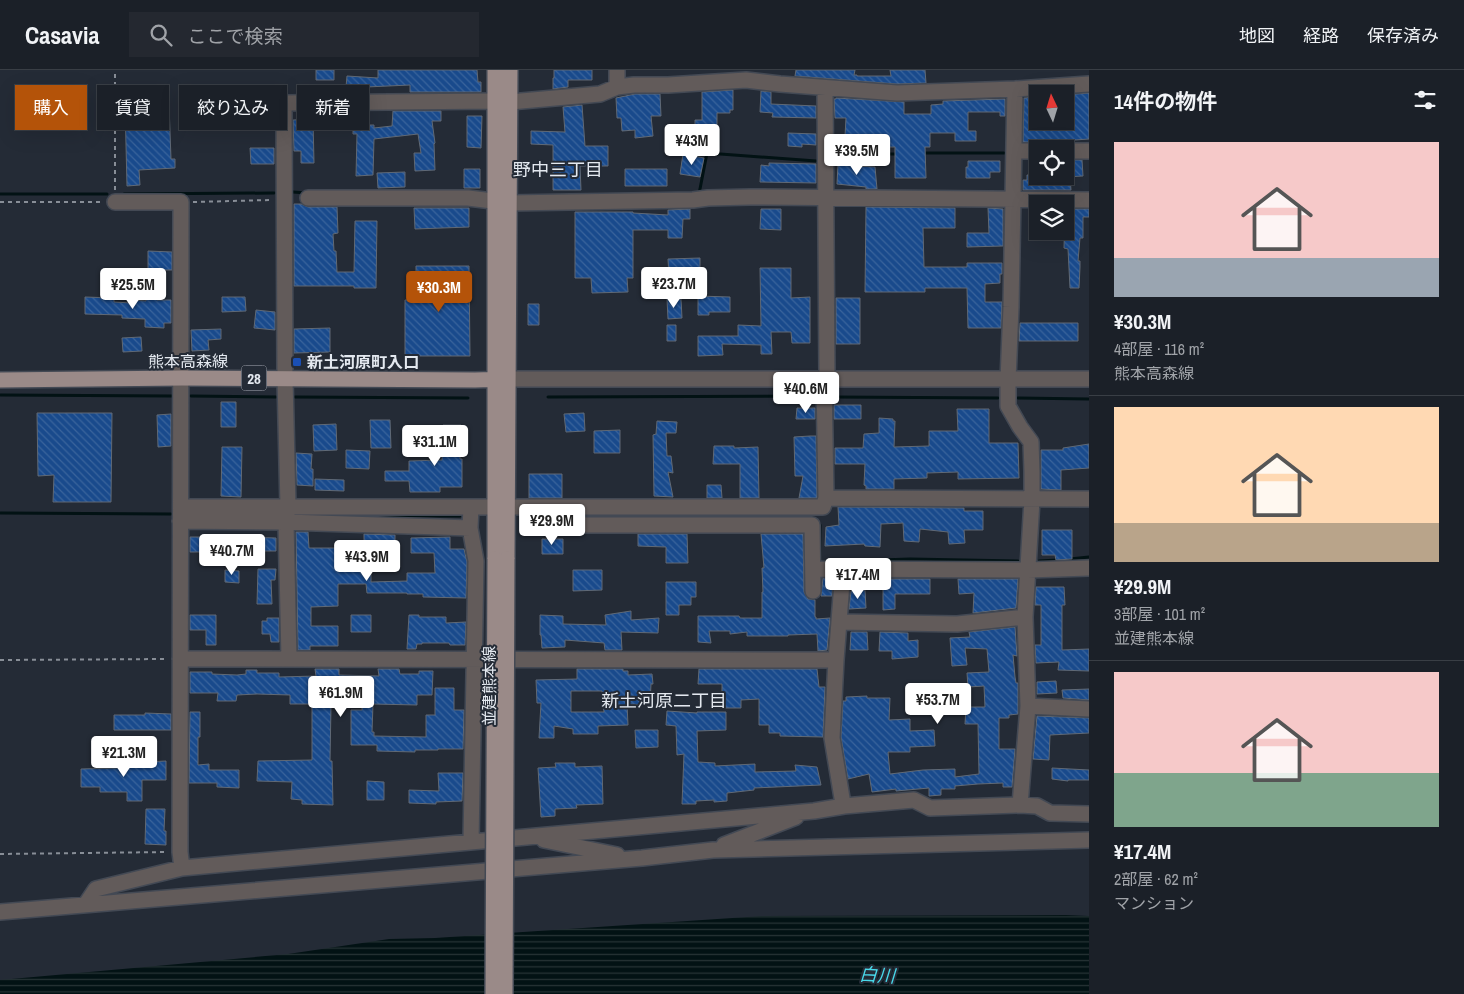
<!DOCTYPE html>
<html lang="ja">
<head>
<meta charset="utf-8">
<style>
	body { margin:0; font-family:"Archivo Narrow","Noto Sans JP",sans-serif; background:#242830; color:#f1f3f6; height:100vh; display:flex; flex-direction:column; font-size:19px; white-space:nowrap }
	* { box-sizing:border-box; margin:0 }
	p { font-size:16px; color:#a0a3a8 }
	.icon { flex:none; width:28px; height:28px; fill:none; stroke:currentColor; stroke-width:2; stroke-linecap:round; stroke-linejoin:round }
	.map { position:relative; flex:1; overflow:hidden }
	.drawer { display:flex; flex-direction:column; background:#1b2028; width:375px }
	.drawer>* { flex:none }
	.banner { position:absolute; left:15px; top:15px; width:475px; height:45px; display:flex; gap:10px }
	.needle { width:32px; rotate:356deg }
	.tools { position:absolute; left:1029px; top:15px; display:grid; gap:10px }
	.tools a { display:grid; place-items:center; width:45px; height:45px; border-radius:0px; background:#1b2028; box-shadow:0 5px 20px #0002,0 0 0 1px #393e45; font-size:25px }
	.price { position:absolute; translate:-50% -42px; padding:0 11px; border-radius:5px; background:#fff; color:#222; font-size:16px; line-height:32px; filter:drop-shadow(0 1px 2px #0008) }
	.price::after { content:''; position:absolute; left:50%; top:30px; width:15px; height:11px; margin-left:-8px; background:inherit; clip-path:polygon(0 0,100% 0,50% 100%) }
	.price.selected { background:#b45309; color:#fff }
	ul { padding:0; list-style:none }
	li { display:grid; align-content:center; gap:10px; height:265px; padding:0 25px }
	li+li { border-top:1px solid #393e45 }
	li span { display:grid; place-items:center; height:155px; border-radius:0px; color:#555 }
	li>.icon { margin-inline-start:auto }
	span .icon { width:90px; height:90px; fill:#fffc; stroke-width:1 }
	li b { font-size:21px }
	h2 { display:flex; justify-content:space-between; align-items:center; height:60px; padding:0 25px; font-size:21px }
	.tag { padding:0 18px; border-radius:0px; background:#1b2028; box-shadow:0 5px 20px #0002,0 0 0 1px #393e45; font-size:18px; line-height:45px }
	.tag.selected { background:#b45309; color:#fff }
	header { display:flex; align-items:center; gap:30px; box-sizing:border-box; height:70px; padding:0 25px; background:#1b2028; border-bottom:1px solid #393e45 }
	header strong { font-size:24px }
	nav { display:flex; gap:28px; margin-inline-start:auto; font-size:18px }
	.search { width:350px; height:45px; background:#242830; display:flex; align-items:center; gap:12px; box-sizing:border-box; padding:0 18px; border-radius:0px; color:#a0a3a8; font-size:19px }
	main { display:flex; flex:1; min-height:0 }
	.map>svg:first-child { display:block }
	.water { fill:url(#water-rules) }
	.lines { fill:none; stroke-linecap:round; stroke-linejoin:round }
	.stream { stroke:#021214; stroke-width:3 }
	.building { fill:url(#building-back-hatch); stroke:#606975; fill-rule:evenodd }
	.minor-casing { stroke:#434954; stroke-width:18 }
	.major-casing { stroke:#434954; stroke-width:18 }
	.path { stroke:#888e97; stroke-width:2; stroke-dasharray:4 4; stroke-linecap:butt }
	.minor { stroke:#625b5a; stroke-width:15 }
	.major { stroke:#9a8a88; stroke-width:15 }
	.major-bridge-casing { stroke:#434954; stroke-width:18; stroke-linecap:butt }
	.major-bridge { stroke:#9a8a88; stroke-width:15 }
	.transit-dot { fill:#1a4fb4; stroke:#242b36; stroke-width:2 }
	.labels { text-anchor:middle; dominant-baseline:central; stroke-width:4; stroke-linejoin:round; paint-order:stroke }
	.shield { fill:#242b36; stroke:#aaafb8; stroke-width:1 }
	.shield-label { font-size:15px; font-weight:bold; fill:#e3e8ef }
	.street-label { font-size:16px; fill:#e3e8ef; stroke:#242b36 }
	.poi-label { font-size:16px; font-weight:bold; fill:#e3e8ef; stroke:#242b36; text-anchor:start }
	.neighbourhood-label { font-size:18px; fill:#e3e8ef; stroke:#242b36 }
	.water-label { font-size:18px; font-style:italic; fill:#49d8e9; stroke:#242b36 }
</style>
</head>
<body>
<header>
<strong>Casavia</strong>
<div class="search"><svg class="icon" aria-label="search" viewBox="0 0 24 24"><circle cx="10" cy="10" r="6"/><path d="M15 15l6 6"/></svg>ここで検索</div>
<nav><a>地図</a><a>経路</a><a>保存済み</a></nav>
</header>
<main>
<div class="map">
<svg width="1089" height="924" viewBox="0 0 1089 924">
	<defs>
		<pattern id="water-rules" width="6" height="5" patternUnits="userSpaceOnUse" patternTransform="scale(1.25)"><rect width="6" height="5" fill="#021214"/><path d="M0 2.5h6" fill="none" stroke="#273436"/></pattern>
		<pattern id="building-back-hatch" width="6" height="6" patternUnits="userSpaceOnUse" patternTransform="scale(1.25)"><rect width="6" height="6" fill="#194a8c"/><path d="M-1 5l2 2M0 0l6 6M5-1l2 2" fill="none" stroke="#3a649c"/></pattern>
	</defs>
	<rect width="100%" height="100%" fill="#242b36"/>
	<path class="water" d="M1066 845 1089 846V924H0V910L288 884 389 869 435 868 762 846Z"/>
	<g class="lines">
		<path class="stream" d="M922 83H1004
			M835 92 851 93 855 84H898
			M293 122 307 123
			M0 124H107
			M124 124 274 123
			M699 124 707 83 816 91
			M0 325 172 326
			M191 326 276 327
			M295 327 468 328
			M548 327 815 326
			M833 327 998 328
			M1018 328 1089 329
			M0 443 171 444
			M304 445 460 446
			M543 445 721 444
			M820 455V492L910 489 1018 491
			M1070 489 1089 487
			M1039 491 1058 490"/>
	</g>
	<path class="building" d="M316 0H334V10H316Z
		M378 0H477L478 12H481V22H410V15L366 17V19L346 17 347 6 378 8Z
		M554 0H592V10H568V17L553 19V8H554Z
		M796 0H855L854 5H857V6H891L890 0H925L926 13 897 14 795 6Z
		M733 20V40H730V43H717V65H695V50H702V22Z
		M761 21 771 22V34L816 36V48L772 47 773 43 760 42Z
		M1089 23V69L1060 71V73H1043L1038 72H1023L1024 28 1038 27V51H1066L1065 25Z
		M635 24H660L661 46H651L653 66 635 68V60L622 61 621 48H617L616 28Z
		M836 28 904 32V44H931V35L943 34V31L1005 29V46H1000V42H968V61H976V71H955V63H930V77H925L926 108H895V77H886V73L855 72 854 81 835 79V66H845L846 48H835L834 29H836Z
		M169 34 171 89H175V98L139 100 140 115 127 116 125 35Z
		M582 35 585 76H608V96H580L581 120H553V75L531 74V61L565 62 563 37Z
		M250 37H275V56H250Z
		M393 41H441V51H432L435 73 434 74 435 100 415 101 414 83H421L418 64 374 69 373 105 356 106 357 64H353V48L347 49V42H367V55H374V58L392 56Z
		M467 46H482L481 78 467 77Z
		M313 49 314 93H301V81H294L293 50Z
		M788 63 816 64V75L802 74V77L788 76Z
		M250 78H274V94H251Z
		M683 84 704 88 700 107 680 104Z
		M1071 90H1082L1083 106 1065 107V91Z
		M968 91H1000V102H990V108H966V97H968Z
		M769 93 816 94V113L760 112 761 95 769 96Z
		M838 95 875 97 877 119H866V117L837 114Z
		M464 99H480V118H464Z
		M625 99H667V116H625Z
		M405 102V117L378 118 377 103Z
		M1027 105H1038V106L1044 107H1070L1071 120H1023V110H1027Z
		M294 134H301L308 137H337L338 163 333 164 334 181H336L337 202H354L355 151H377L376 218H354V216H294Z
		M866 137 955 138V158H923L924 197H967V193H1002V204H1000V213L985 214V232H1002L1001 258H968L967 218H925V222H865Z
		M414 138H469V157L415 159Z
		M988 138 1003 139V176L967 177V163H989Z
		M690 139V149H683L682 168H668V160H633V208H627L628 222 592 223 591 208H575V142H633V143L668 145V140Z
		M761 139H781V160L760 159Z
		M1065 139H1089V147H1083V168H1080L1078 191H1080V197L1079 218H1070L1068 179 1064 178Z
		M148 181 172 182V200H160V205H148Z
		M700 188V206L669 207 668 189Z
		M416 196H469L470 286H405V230H416Z
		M760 198H791V228L810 227V273H792L791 262H771L772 284H761V275L722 274 723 285 698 286V266H738V255L761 256Z
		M146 226H157V230H171V253H164V258L145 257V249L122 248V245L85 244V227L114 228V232L131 233V230L146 231Z
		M698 226 730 227V242H709V245H698Z
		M222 227H245L246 241 222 242Z
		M836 228H860V274H836Z
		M667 229H681L682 248 668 249Z
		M528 234H539V255H528Z
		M256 240 275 242V260L254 258Z
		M1020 253H1078V271H1019Z
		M667 255H676V271H667Z
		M330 258V282L294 283V259Z
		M221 259V269L208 270 209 280 192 281 191 260Z
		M141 267 142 281 123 282 122 268Z
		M221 332H236V357H221Z
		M834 335H861V349H834Z
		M797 338H815V349H796Z
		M957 339H989V373H1018L1019 408 958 409V402L927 403V408L894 409V419H866V416L864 415 865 394H835V378H863L864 364 879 363V348L893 349V351H895L894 377 929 376V361H958Z
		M37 343H112L111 432H53L54 405 38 406Z
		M584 343 585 361 566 362 564 344Z
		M171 344V376L158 377 157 345Z
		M370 350H390L391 378H371Z
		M657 351 677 352 676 363H666L667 386H671L673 403 668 402 673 427 654 426 653 365 656 364Z
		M336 354 337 380 314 381 313 355Z
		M443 355H461L460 389H462V417H440V422H410L409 411H385V401H409V391L442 390Z
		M620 360V383H594V361Z
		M810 366H816L817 427 816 428H799L803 406H795L794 367Z
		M1089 374V398L1061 400V420L1041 419V380H1063V378Z
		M714 376H734V378L758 377 759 428H740V394H713Z
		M222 377H242L241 427 221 426Z
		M346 380 370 381 369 399 346 398Z
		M296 383 312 384 311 399H313V416L297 415Z
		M529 404H562V428H529Z
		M315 409 344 410V421L315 420Z
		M707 415H721L722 428H707Z
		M838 437 964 438V441H983V460H964L965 473 949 474 948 462 920 459 919 472 904 471 903 453 881 454 880 477 865 476 864 474 825 476 826 457 839 455Z
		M1042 460H1072V489L1056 490 1055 485H1042Z
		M296 462H308L309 478H346L345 500 371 499V512L407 511V503H435L434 483H411V468L450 467V479H464L467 492 466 528 423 527V524H407V523H367L366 514H338V536L311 537V556H338V576H310V580H298Z
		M364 464 395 465V475H364Z
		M638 464H687L688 493H666V477L638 476Z
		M761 464H803L804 522 808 529 815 530V547H816V549L830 548 827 580 818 581 817 564 788 565V566H747V562L730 564V561H709L711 573 698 572V546H739L740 548H762V522H763L762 498H764Z
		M190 467H218V482H190Z
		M241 467 276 468V481H257V483L241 484Z
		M542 469H563V484H542Z
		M258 499H276L275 510H271L272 534H257Z
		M225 500 239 501V513L225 512Z
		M573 500H602V520L573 521Z
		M823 508H833L832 526H821Z
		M883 509H930V524H895V539L883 540Z
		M958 509H1018L1016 538 973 543 974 523 959 524Z
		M666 512H696V527H691V535H679V545H666Z
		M1036 517H1064L1065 535H1062V580L1089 579V601L1058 600 1059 592 1036 593 1035 575H1041V535H1035Z
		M865 520 866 538 849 539 851 521Z
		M631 541V550L659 548 658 563 621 562 622 580H605L604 573 565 570V577L542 578 541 565H540V545L563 546V554L606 555 605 545Z
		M190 545H216V575H206V560H190Z
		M351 545H371V562H351Z
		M409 545H419V547H446V553L466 552 465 575H450L449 573H422V574H417L416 579H407Z
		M267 548H279V572H271L270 564H262V551H267Z
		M1015 557 1017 586 1013 585 1015 607 1016 613H1018V644L1009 645V648H999V679H1015L1012 717H1003V713L978 714 955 716V719H941V725L929 726V718L896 721V719L872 722 869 704 848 709 841 667 843 631H846V627L867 626V628H890L889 650 910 649V661L934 660 935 676 910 677V682H888L890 704 923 700 955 699V707L979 704 978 654H965L966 637H985L984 616 968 617 967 603 989 602 987 579 965 578 967 595 952 596 950 568 970 567 969 562Z
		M851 562H867L868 580H850Z
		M880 562 908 563V571L918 570V587L892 589V581H879Z
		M315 599H339V605L379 606 378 599H399L400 604H419V601H433L432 625H417V635L373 634 372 662H374V666L426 667V645H435V618H454V640H464L463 679H438V680H415V682L377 681V675H351V640H362V619L342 618V635H331L330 691H332L333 735 302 734V730L291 729 292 712 257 711 258 691 312 690V634H290V625L257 624 237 625 236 631H217L218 623H190V602H212V604L237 605 246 604V600H257V603H279V607L316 606Z
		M577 599H623V601H628V605L652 604 653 614H651L650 635 627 634 628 655 598 656V664H573V659L554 656V668H539L541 633H537L536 610 577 609ZM571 621H602L604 642H571Z
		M699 599H817L819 617H825L823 667 780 666V663H769V655H759V629L741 630V638H722V614H698Z
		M1056 611 1057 623 1037 624V612Z
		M1089 619V630L1063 628 1062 620Z
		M667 641 697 643V642H726V660L697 661 698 692 715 693V696L755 694V702L796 701 795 695 817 697 821 715 754 718V720L727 723V731L714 732V730L696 731V734H682L684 684 677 685 676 656 666 655Z
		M190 642H200V667H198V695L209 694V700H239V718L217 717V713H189Z
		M145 643 171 644V660H114V645H145Z
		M1037 646 1089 648V663L1050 665 1049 690 1033 689Z
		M635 660H658V677L636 678Z
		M166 691V710H142V731H127V722H100V717H81V699L118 698V695L145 694V692Z
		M555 693H575V697L602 696 603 734 576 735 577 738 555 739V746L541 747 538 698 556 697Z
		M1052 698 1089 700V710H1068V711L1052 709Z
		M438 703H463L462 731 436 732V734L409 733V720L439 721Z
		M367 711 384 712V730H367Z
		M146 739H165L164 761H166V775L145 774Z"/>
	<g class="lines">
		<g class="minor-casing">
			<path id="minor" d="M617 17V0
				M825 18 827 309
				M1015 19 1011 237 1008 310V336L1020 357 1031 372 1032 402V430L1025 547 1028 636 1020 735
				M1014 81H1038
				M1065 81H1089
				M308 128H468L509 133 693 130 708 128 750 127 1089 130
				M115 132H181L180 782 182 798
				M508 309H1089
				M826 428 1089 429
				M181 437H288L285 309 284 33 495 31 510 32 600 24 617 17 634 15H668L746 10 780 14 897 23 1015 19 1089 14
				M471 437 470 458 476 491 471 772
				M533 437V455H812L813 521
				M180 451 286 452 470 458
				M813 499 1028 500 1089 498
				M843 500 836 590 832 668 843 734 844 736 914 730 930 738 1020 735 1037 736 1050 743 1089 744
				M839 552 957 554 1025 547
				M180 589 836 590
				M289 589 286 452 288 437H823L826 428 824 309
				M1028 636 1089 639
				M544 770 617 785
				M724 775 796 747
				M86 834 96 819 182 798 814 741 844 736
				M0 842 642 788 713 780 1089 770"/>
		</g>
		<g class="major-casing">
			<path id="major" d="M0 310 182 308 475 310 508 309
				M495 489V0
				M507 489 510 0"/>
		</g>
		<path class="path" d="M115 120V0
			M0 132H103
			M193 132 271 130
			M0 590 168 589
			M0 784 168 782"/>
		<use href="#minor" class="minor"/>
		<use href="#major" class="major"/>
		<g class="major-bridge-casing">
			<path id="major-bridge" d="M493 924 495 489
				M505 924 507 489"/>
		</g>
		<use href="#major-bridge" class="major-bridge"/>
	</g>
	<rect class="transit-dot" x="292" y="287" width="10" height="10" rx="2.5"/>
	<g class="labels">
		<rect class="shield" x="241.5" y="295.5" width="25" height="25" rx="4"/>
		<g class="shield-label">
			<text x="254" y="308">28</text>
		</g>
		<g class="street-label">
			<text x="188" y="291">熊本高森線</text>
			<text transform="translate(489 616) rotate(-90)">並建熊本線</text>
		</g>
		<g class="poi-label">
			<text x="307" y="292">新土河原町入口</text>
		</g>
		<g class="neighbourhood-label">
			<text x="558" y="99">野中三丁目</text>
			<text x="664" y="630">新土河原二丁目</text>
		</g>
		<g class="water-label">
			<text transform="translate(877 905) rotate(3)">白川</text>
		</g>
	</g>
</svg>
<div class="tools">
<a><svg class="needle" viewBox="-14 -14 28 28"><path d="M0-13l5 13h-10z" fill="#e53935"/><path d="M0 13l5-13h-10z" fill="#a0a3a8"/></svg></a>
<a><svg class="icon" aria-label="locate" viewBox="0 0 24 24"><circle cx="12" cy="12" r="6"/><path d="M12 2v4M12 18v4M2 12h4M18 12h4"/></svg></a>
<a><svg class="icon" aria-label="layers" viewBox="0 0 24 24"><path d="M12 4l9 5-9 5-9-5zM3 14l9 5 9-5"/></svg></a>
</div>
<b class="price" style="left:692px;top:96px">¥43M</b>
<b class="price" style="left:857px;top:106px">¥39.5M</b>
<b class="price" style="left:674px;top:239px">¥23.7M</b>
<b class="price" style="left:133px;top:240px">¥25.5M</b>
<b class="price selected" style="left:439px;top:243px">¥30.3M</b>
<b class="price" style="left:806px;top:344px">¥40.6M</b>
<b class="price" style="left:435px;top:397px">¥31.1M</b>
<b class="price" style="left:552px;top:476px">¥29.9M</b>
<b class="price" style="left:232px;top:506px">¥40.7M</b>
<b class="price" style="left:367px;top:512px">¥43.9M</b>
<b class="price" style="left:858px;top:530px">¥17.4M</b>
<b class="price" style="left:341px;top:648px">¥61.9M</b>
<b class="price" style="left:938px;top:655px">¥53.7M</b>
<b class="price" style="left:124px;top:708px">¥21.3M</b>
<div class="banner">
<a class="tag selected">購入</a>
<a class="tag">賃貸</a>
<a class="tag">絞り込み</a>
<a class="tag">新着</a>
</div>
</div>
<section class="drawer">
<h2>14件の物件<svg class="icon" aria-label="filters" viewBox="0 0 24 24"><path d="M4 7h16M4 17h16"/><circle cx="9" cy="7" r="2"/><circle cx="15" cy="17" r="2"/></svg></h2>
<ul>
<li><span style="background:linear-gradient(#f6c9c9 75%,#9aa5b1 0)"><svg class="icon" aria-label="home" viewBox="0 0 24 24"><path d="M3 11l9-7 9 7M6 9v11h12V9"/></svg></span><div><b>¥30.3M</b><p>4部屋 · 116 m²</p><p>熊本高森線</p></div></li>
<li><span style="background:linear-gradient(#ffd9b3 75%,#b9a48a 0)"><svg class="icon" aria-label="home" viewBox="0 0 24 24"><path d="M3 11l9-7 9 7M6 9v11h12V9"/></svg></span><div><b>¥29.9M</b><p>3部屋 · 101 m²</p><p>並建熊本線</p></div></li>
<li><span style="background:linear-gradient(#f6c9c9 65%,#7fa58c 0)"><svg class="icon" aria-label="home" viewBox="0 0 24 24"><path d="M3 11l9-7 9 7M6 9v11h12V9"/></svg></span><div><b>¥17.4M</b><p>2部屋 · 62 m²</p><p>マンション</p></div></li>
</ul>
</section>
</main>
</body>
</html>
